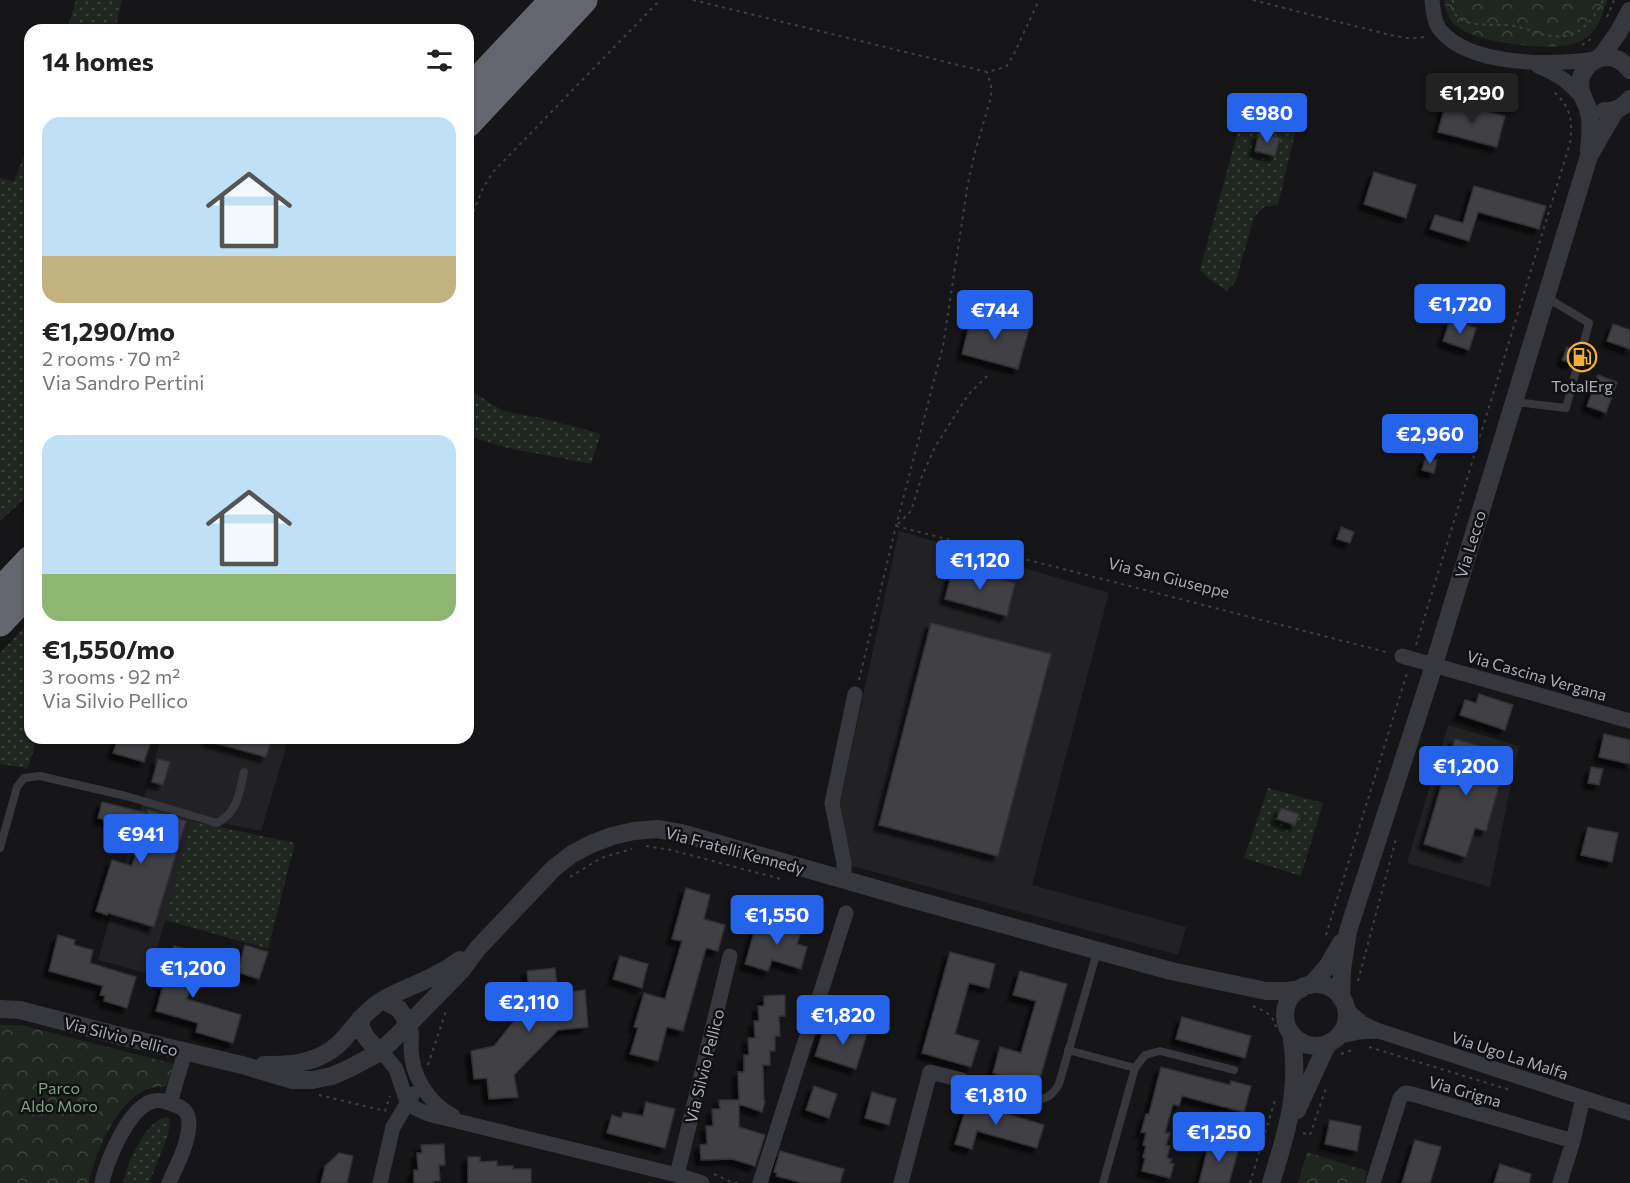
<!DOCTYPE html>
<html lang="en">
<head>
<meta charset="utf-8">
<style>
	body { margin:0; font-family:Commissioner,sans-serif; background:#f2f2f2; color:#222; height:100vh; display:flex; flex-direction:column; font-size:22px; white-space:nowrap }
	* { box-sizing:border-box; margin:0 }
	p { font-size:20px; color:#767676 }
	.icon { flex:none; width:33px; height:33px; fill:none; stroke:currentColor; stroke-width:2; stroke-linecap:round; stroke-linejoin:round }
	.map { position:relative; flex:1; overflow:hidden }
	.details { position:absolute; left:24px; top:24px; width:450px; height:720px; display:flex; flex-direction:column; background:#fff; border-radius:18px; box-shadow:0 2px 4px #0004 }
	.details>* { flex:none }
	.price { position:absolute; translate:-50% -51px; padding:0 14px; border-radius:6px; background:#2563eb; color:#fff; font-size:20px; line-height:39px; filter:drop-shadow(0 2px 3px #0008) }
	.price::after { content:''; position:absolute; left:50%; top:36px; width:18px; height:14px; margin-left:-9px; background:inherit; clip-path:polygon(0 0,100% 0,50% 100%) }
	.price.current { background:#222; color:#fff }
	ul { padding:0; list-style:none }
	li { display:grid; align-content:center; gap:12px; height:318px; padding:0 18px }
	li span { display:grid; place-items:center; height:186px; border-radius:18px; color:#555 }
	li>.icon { margin-inline-start:auto }
	span .icon { width:108px; height:108px; fill:#fffc; stroke-width:1 }
	li b { font-size:26px }
	h2 { display:flex; justify-content:space-between; align-items:center; height:72px; padding:0 18px; font-size:26px }
	.map>svg:first-child { display:block }
	.built { fill:#222225 }
	.grass { fill:url(#grass-dots) }
	.park { fill:url(#park-crowns) }
	.building { fill:#404145; stroke:#303034; stroke-width:1.5; filter:url(#shadow) }
	.lines { fill:none; stroke-linecap:round; stroke-linejoin:round }
	.path { stroke:#3d3f44; stroke-width:2; stroke-dasharray:3 4.5; stroke-linecap:butt }
	.service { stroke:#37383d; stroke-width:8 }
	.minor { stroke:#37383d; stroke-width:15 }
	.tertiary { stroke:#37383d; stroke-width:18 }
	.motorway { stroke:#63666e; stroke-width:27 }
	.labels { text-anchor:middle; dominant-baseline:central; stroke-width:5; stroke-linejoin:round; paint-order:stroke }
	.poi-label { font-size:16px; fill:#a8adb8; stroke:#111113 }
	.street-label { font-size:16px; fill:#a8adb8; stroke:#111113 }
	.park-label { font-size:16px; fill:#7fa381; stroke:#111113 }
</style>
</head>
<body>
<div class="map">
<svg width="1630" height="1183" viewBox="0 0 1630 1183">
	<defs>
		<pattern id="grass-dots" width="8" height="8" patternUnits="userSpaceOnUse" patternTransform="scale(1.5)"><rect width="8" height="8" fill="#1e261f"/><path d="M2 2h.1M6 6h.1" fill="none" stroke="#3c433d" stroke-width="1.8" stroke-linecap="round"/></pattern>
		<pattern id="park-crowns" width="20" height="18" patternUnits="userSpaceOnUse" patternTransform="scale(1.5)"><rect width="20" height="18" fill="#1e261f"/><path d="M2 6a3 3 0 1 1 6 0M12 15a3 3 0 1 1 6 0" fill="none" stroke="#3c433d"/></pattern>
		<filter id="shadow"><feDropShadow dx="-5.5" dy="5.5" stdDeviation="1.5" flood-color="#0009"/></filter>
	</defs>
	<rect width="100%" height="100%" fill="#161618"/>
	<path class="built" d="M899 531 1109 593 1032 885 1186 927 1178 955 849 865 840 802Z
		M1448 725 1519 746 1490 887 1407 863Z
		M161 738H289L261 831 194 817 150 974 98 960Z"/>
	<path class="grass" d="M76 0H122L115 30H67Z
		M1242 116 1296 129 1278 205 1264 207 1254 217 1236 281 1227 291 1208 278 1200 270Z
		M30 141V475L26 497 0 521V178L14 181Z
		M468 389 503 411 546 419 601 434 591 464 508 448 468 436Z
		M30 621V738H37L28 768 0 764V653Z
		M1268 788 1323 803 1301 876 1244 858Z
		M192 821 295 843 268 949 165 920Z
		M166 1117 170 1119 168 1136 149 1183H123C127 1163 145 1122 166 1117Z"/>
	<path class="park" d="M1444 0H1607C1603 12 1600 24 1592 33 1588 37 1581 42 1576 43 1551 52 1480 43 1459 28 1449 21 1445 11 1444 0Z
		M0 1025H21L175 1064 166 1087C124 1081 96 1149 89 1183H0Z
		M1307 1152 1367 1171 1364 1183H1298Z"/>
	<path class="building" d="M1446 101 1505 116 1497 147 1438 132Z
		M1259 133 1280 138 1275 156 1255 151Z
		M1374 172 1416 185 1406 218 1364 204Z
		M1474 186 1546 206 1539 229 1478 212 1469 241 1430 229 1435 215 1463 223Z
		M972 314 1029 329 1018 369 962 354Z
		M1450 320 1476 328 1469 350 1443 341Z
		M1613 324 1630 330V349L1607 341Z
		M1567 347 1575 350 1572 364 1562 360Z
		M1598 375 1617 382 1606 413 1587 406Z
		M1426 457 1437 460 1434 473 1422 470Z
		M1341 527 1354 532 1350 543 1337 539Z
		M953 567 1015 583 1007 616 945 599Z
		M931 623 1051 654 998 856 879 825Z
		M1479 694 1513 705 1505 730 1460 715 1465 700 1476 703Z
		M1604 734 1630 740V764L1599 757Z
		M118 738H152L144 762 113 753Z
		M209 738H272L266 757 208 741Z
		M1455 739 1508 754 1486 831 1475 828 1466 857 1424 844Z
		M158 759 170 762 163 785 152 782Z
		M1591 767 1603 769 1599 785 1588 783Z
		M102 802 147 813 148 810 186 821 154 927 108 913 107 915 96 911 112 860 132 866 143 830 98 818Z
		M1281 808 1299 814 1295 825 1277 819Z
		M1588 827 1618 833 1612 862 1581 855Z
		M686 888 710 895 704 919 725 925 718 951 706 948 683 1031 667 1027 658 1061 630 1054 638 1028 634 1027 644 993 665 999 682 941 672 939Z
		M787 917 804 922 797 944 807 947 801 969 772 960 768 971 745 964 757 922 783 929Z
		M58 935 75 940 74 945 93 950 90 963 136 977 127 1008 104 1001 105 996 100 995 103 986 49 971Z
		M245 945 268 952 259 979 237 972Z
		M174 946 200 953 187 999 241 1015 233 1043 196 1032 198 1023 156 1011Z
		M950 952 995 964 989 988 969 983 955 1034 979 1041 971 1067 922 1053Z
		M620 956 648 964 642 988 613 979Z
		M555 968 558 993 585 990 588 1027 558 1030 514 1075 518 1097 489 1099 487 1078 474 1079 471 1051 494 1046 530 1001 527 971Z
		M1020 971 1067 984 1038 1085 993 1073 1000 1047 1021 1053 1036 1001 1013 995Z
		M785 995V1016H779L780 1036H775V1051H770V1065H763L764 1100 765 1101 762 1112 739 1104V1127L765 1135 755 1166 732 1159 701 1160 700 1145 707 1144 706 1126H713L712 1109H720L719 1100H739L738 1072H744V1055H749L748 1038H755L754 1021H759L758 1006H764V996Z
		M1182 1017 1251 1036 1245 1058 1176 1039Z
		M855 1022 869 1027 856 1069 815 1056 824 1028 850 1037Z
		M1161 1067 1230 1085 1231 1081 1251 1086 1244 1112 1182 1096 1179 1106 1173 1104 1165 1133H1170L1166 1145 1170 1146 1167 1158 1172 1159 1170 1163 1174 1164 1170 1178 1142 1171 1145 1158 1143 1157 1146 1146 1143 1145 1146 1133 1141 1132 1146 1114H1149Z
		M814 1086 837 1094 829 1118 806 1110Z
		M872 1092 896 1099 889 1125 865 1118Z
		M969 1097 992 1104 991 1109 1044 1125 1037 1148 977 1131 972 1149 955 1144Z
		M646 1102 675 1109 665 1148 607 1133 612 1115 621 1118 623 1112 643 1116Z
		M1330 1120 1361 1126 1357 1151 1325 1144Z
		M1210 1139 1239 1147 1229 1183H1199Z
		M1415 1140 1441 1147 1430 1183H1402Z
		M444 1144 445 1165H439L440 1181H434V1183H414V1170H418L417 1153H422L421 1145Z
		M780 1151 844 1169 840 1183H802L776 1176 777 1173 774 1172Z
		M339 1153 353 1156 347 1183H321L325 1166Z
		M468 1157H480V1162L497 1161V1166H513V1169H531V1183H468Z
		M1500 1164 1531 1174 1529 1183H1494Z"/>
	<g class="lines">
		<path class="path" d="M693 0 987 72 1006 67 1013 56 1039 0
			M1253 0 1390 35C1402 37 1416 41 1428 35
			M1453 0V12C1456 15 1459 19 1464 21 1479 27 1498 23 1514 26 1530 29 1548 39 1564 36 1583 34 1596 16 1603 0
			M1607 17 1614 0
			M1582 45 1594 37
			M468 226 482 190 493 172 660 0
			M898 524 911 511 922 476 935 447 968 395 988 375
			M896 526 1390 653
			M1416 645 1570 143C1573 120 1571 108 1554 92
			M859 680 896 526 943 346 968 183 975 152 991 97V85L987 72
			M646 846 671 850 781 879
			M570 877 601 858 632 849
			M1326 935 1407 673
			M1358 981 1396 839
			M1253 1006C1264 1011 1273 1014 1276 1027
			M1369 1047 1510 1090
			M1341 1054 1355 1049
			M428 1065 446 1011
			M319 1095 385 1111 390 1096
			M1303 1133 1310 1135 1326 1088
			M714 1174 733 1183H739
			M1250 1183 1275 1100"/>
		<path class="service" d="M1516 402 1566 408 1589 323 1546 297
			M0 848 17 787 24 778 40 776 126 796 217 823C238 812 239 794 244 772
			M1068 1050 1135 1068 1145 1055 1160 1051 1234 1070
			M962 1080 1037 1100C1049 1098 1053 1094 1059 1084L1097 952
			M1103 1183 1135 1068"/>
		<path class="minor" d="M1432 0C1433 9 1434 24 1441 31 1472 67 1553 65 1597 59
			M1538 66C1560 75 1567 81 1583 98
			M1402 656 1630 721
			M844 880V863L832 803 855 694
			M1347 1010 1362 1023 1379 1031 1630 1113
			M409 1024C413 1032 411 1038 411 1047 411 1075 428 1103 453 1116
			M1337 1037 1359 1032 1379 1031
			M380 1052 387 1058 396 1069 407 1102 415 1108 428 1114 677 1175 702 1183
			M170 1103 185 1052
			M677 1175 730 956
			M102 1183C106 1161 130 1105 154 1101 160 1099 167 1102 172 1104 183 1107 188 1111 189 1122 189 1144 177 1164 169 1183
			M380 1183 393 1127 413 1094
			M760 1183 846 913
			M901 1183 930 1072 962 1080
			M1373 1183 1400 1098 1405 1093 1412 1094 1573 1141
			M1560 1183 1573 1141 1583 1098"/>
		<path class="tertiary" d="M1600 58 1618 33 1630 11
			M1604 111C1615 112 1623 108 1630 99
			M1589 151C1590 139 1592 125 1589 113 1588 106 1583 99 1581 91 1577 75 1589 58 1606 57 1616 57 1624 62 1630 70
			M1285 1015a31 31 0 1 1 62 0a31 31 0 1 1-62 0Z
			M1311 985 1327 967 1341 943
			M1341 998 1342 970 1348 931 1429 681 1589 156 1615 111
			M0 1009 20 1010 120 1036 242 1065 292 1080H312L332 1076 350 1068 380 1052 409 1024 399 1009 383 1000
			M360 1019C361 1036 369 1040 380 1052
			M409 1024 461 971 478 948 554 868 572 854 591 844 612 836 634 831 657 829 681 833 908 898 1171 971 1266 991H1287L1301 989
			M264 1065C296 1066 327 1061 347 1035 358 1022 368 1009 383 1000 401 989 423 983 441 972 448 969 454 964 460 960
			M1297 1110 1325 1049 1329 1043
			M1271 1183C1287 1132 1301 1087 1291 1033"/>
		<path class="motorway" d="M468 90 553 0
			M468 124 584 0
			M0 591 30 559
			M0 623 30 591"/>
	</g>
	<defs>
		<g id="fuel-ring" transform="scale(1.5)"><circle r="9.5" fill="#111113" stroke="#f2b134" stroke-width="1.5"/><path d="M-5.5-6h7V0h2V4h1.3V-2.5L3-4.5l.8-.8L6-3V5H2.5V1h-1V6h-7ZM-4.2-4.7v3.2H.2V-4.7Z" fill="#f2b134"/></g>
	</defs>
	<g fill-rule="evenodd">
		<use href="#fuel-ring" x="1582" y="357"/>
	</g>
	<g class="labels">
		<g class="poi-label">
			<text x="1582" y="385">TotalErg</text>
		</g>
		<g class="street-label">
			<text transform="translate(1470 544) rotate(-73)">Via Lecco</text>
			<text transform="translate(1169 577) rotate(14)">Via San Giuseppe</text>
			<text transform="translate(1537 675) rotate(16)">Via Cascina Vergana</text>
			<text transform="translate(735 850) rotate(15)">Via Fratelli Kennedy</text>
			<text transform="translate(121 1036) rotate(14)">Via Silvio Pellico</text>
			<text transform="translate(1510 1055) rotate(18)">Via Ugo La Malfa</text>
			<text transform="translate(704 1066) rotate(-76)">Via Silvio Pellico</text>
			<text transform="translate(1465 1091) rotate(16)">Via Grigna</text>
		</g>
		<g class="park-label">
			<text x="59" y="1087">Parco<tspan x="59" dy="18">Aldo Moro</tspan></text>
		</g>
	</g>
</svg>
<b class="price current" style="left:1472px;top:124px">€1,290</b>
<b class="price" style="left:1267px;top:144px">€980</b>
<b class="price" style="left:1460px;top:335px">€1,720</b>
<b class="price" style="left:995px;top:341px">€744</b>
<b class="price" style="left:1430px;top:465px">€2,960</b>
<b class="price" style="left:980px;top:591px">€1,120</b>
<b class="price" style="left:1466px;top:797px">€1,200</b>
<b class="price" style="left:141px;top:865px">€941</b>
<b class="price" style="left:777px;top:946px">€1,550</b>
<b class="price" style="left:193px;top:999px">€1,200</b>
<b class="price" style="left:529px;top:1033px">€2,110</b>
<b class="price" style="left:843px;top:1046px">€1,820</b>
<b class="price" style="left:996px;top:1126px">€1,810</b>
<b class="price" style="left:1219px;top:1163px">€1,250</b>
<section class="details">
<h2>14 homes<svg class="icon" aria-label="filters" viewBox="0 0 24 24"><path d="M4 7h16M4 17h16"/><circle cx="9" cy="7" r="2"/><circle cx="15" cy="17" r="2"/></svg></h2>
<ul>
<li><span style="background:linear-gradient(#bfe0f5 75%,#c2b280 0)"><svg class="icon" aria-label="home" viewBox="0 0 24 24"><path d="M3 11l9-7 9 7M6 9v11h12V9"/></svg></span><div><b>€1,290/mo</b><p>2 rooms · 70 m²</p><p>Via Sandro Pertini</p></div></li>
<li><span style="background:linear-gradient(#bfe0f5 75%,#8fb573 0)"><svg class="icon" aria-label="home" viewBox="0 0 24 24"><path d="M3 11l9-7 9 7M6 9v11h12V9"/></svg></span><div><b>€1,550/mo</b><p>3 rooms · 92 m²</p><p>Via Silvio Pellico</p></div></li>
</ul>
</section>
</div>
</body>
</html>
